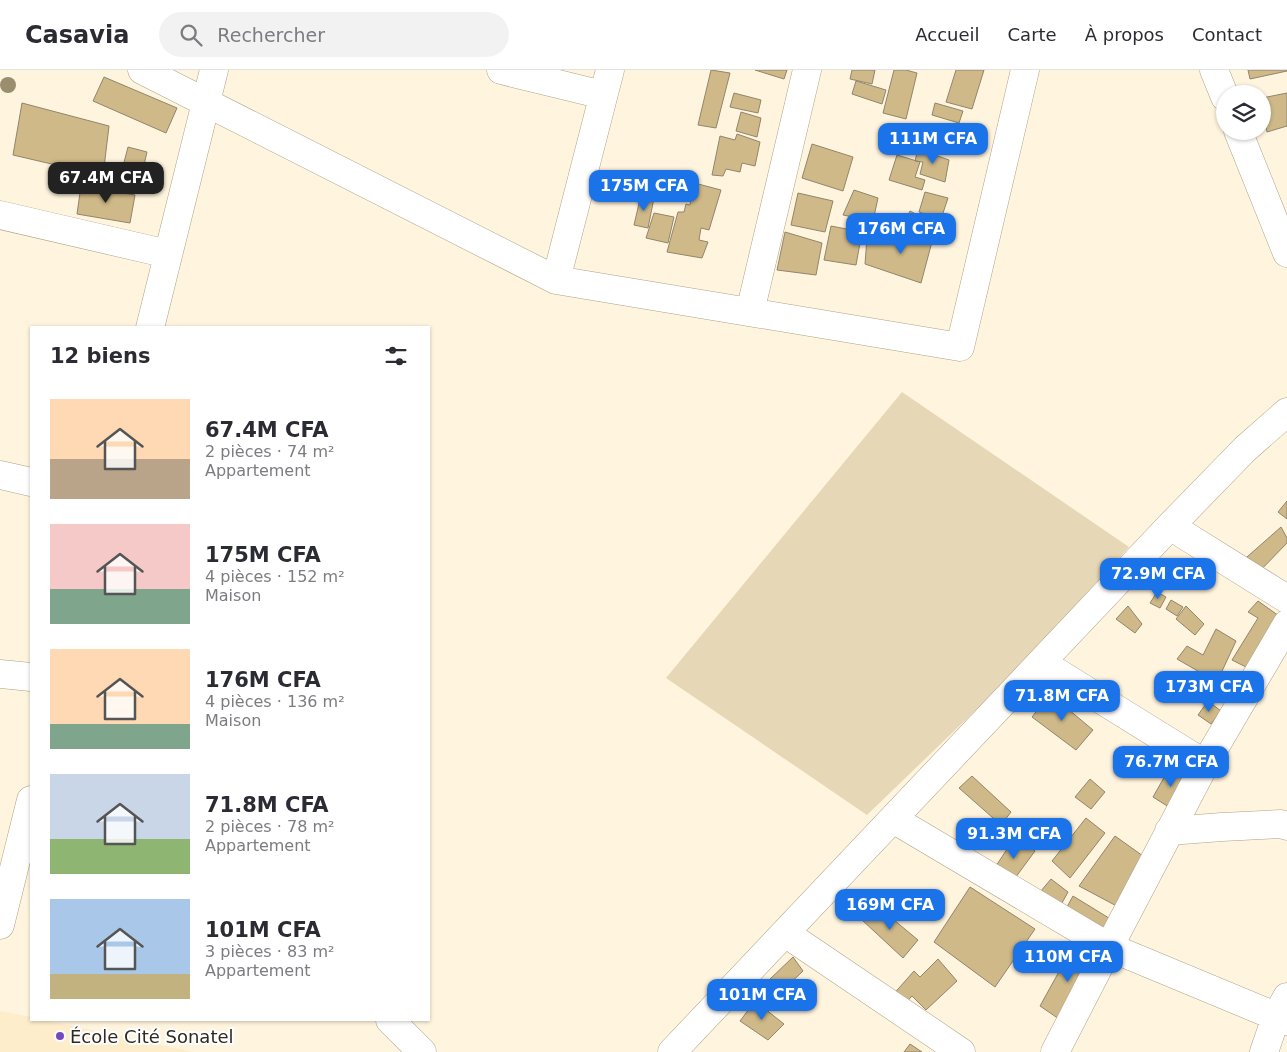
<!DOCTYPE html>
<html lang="fr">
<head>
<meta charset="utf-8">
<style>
	body { margin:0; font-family:"DejaVu Sans",sans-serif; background:#f2f2f3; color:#2b2b33; height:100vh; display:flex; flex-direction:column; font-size:19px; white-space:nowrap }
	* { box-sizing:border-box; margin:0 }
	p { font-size:16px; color:#7c7c81 }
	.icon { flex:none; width:28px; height:28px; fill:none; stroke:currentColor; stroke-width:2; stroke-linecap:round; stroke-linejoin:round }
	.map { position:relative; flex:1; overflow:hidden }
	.side { position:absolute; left:30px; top:256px; width:400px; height:695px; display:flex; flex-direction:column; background:#fff; border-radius:0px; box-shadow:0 1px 4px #0004 }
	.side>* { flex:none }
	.fabs { position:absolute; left:1216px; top:15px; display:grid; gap:10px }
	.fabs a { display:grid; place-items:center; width:55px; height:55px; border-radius:50%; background:#fff; box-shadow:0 1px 4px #0004; font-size:25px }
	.price { position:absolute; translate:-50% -42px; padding:0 11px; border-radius:10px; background:#1a73e8; color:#fff; font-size:16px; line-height:32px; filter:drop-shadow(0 1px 2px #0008) }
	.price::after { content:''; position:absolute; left:50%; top:30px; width:15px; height:11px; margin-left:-8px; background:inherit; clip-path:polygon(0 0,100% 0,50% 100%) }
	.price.active { background:#222; color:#fff }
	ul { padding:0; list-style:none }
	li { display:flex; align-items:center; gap:15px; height:125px; padding:0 20px }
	li span { display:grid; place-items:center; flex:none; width:140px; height:100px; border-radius:0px; color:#555 }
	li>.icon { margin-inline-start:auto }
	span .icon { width:60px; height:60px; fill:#fffc; stroke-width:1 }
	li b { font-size:21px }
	h2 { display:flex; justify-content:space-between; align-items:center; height:60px; padding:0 20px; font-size:21px }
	header { display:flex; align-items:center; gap:30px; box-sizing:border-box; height:70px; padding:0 25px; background:#fff; border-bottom:1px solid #e1e1e2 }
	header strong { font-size:24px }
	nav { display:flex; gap:28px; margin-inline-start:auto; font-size:18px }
	.search { width:350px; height:45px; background:#f2f2f3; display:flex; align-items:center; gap:12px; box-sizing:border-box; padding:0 18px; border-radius:28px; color:#7c7c81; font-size:19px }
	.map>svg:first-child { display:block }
	.built { fill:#fdedca }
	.green { fill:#e6d7b6 }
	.building { fill:#cfb988; stroke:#91856c }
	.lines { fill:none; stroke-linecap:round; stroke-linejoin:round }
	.street-casing { stroke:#aea288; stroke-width:29 }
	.street { stroke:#fff; stroke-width:28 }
	.tree { fill:#9b8e6e }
	.poi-dot { fill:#7348c0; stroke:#fff; stroke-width:2 }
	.labels { text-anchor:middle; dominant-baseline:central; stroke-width:4; stroke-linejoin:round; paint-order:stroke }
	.poi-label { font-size:18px; fill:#2f2a20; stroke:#fff; text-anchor:start }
</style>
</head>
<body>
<header>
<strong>Casavia</strong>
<div class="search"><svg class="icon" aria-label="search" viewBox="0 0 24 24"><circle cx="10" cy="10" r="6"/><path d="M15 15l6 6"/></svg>Rechercher</div>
<nav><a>Accueil</a><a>Carte</a><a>À propos</a><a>Contact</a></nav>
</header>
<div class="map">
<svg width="1287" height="982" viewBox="0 0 1287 982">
	<rect width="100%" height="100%" fill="#fff4de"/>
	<path class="built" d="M0 941 31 947V950H44L194 982H0Z"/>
	<path class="green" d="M902 322 1129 477 1006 611 867 745 666 608Z"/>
	<path class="building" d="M711 0 730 3 716 58 698 55Z
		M755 0H787L784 9Z
		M852 0H875L872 14 850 9Z
		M894 0H906L917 3 906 49 883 43Z
		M956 0H984L972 39 946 32Z
		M1248 0H1287V1L1250 9Z
		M104 7 177 38 166 63 93 31Z
		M856 11 886 20 882 34 852 24Z
		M734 23 761 30 758 43 730 37Z
		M1287 23V56L1267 62 1262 42V28Z
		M22 33 109 56 103 106 13 85Z
		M935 33 963 41 959 53 932 45Z
		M741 42 761 48 757 67 736 61Z
		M737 64 760 72 755 96 742 93 740 102 726 99 723 106 712 105 720 66 735 70Z
		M812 74 853 87 843 121 802 108Z
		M128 77 147 82 141 108 121 104Z
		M918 79 949 90 945 112 920 104 923 92 915 91Z
		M897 85 920 92 915 107 925 110 922 120 889 110Z
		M683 110 721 120 709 160 701 158 699 170 708 172 702 188 667 182 678 142H684L686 134 690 135 691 125 681 122Z
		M81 116 135 125 130 153 77 144Z
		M854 120 878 128 873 151 843 145Z
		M925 122 948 128 941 149 919 142Z
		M798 123 833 131 825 162 791 155Z
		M641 125 654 128 648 158 634 155Z
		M910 141 935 154 929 166 904 153Z
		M654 143 674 147 668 173 646 168Z
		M831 156 862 162 856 195 824 190Z
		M901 160 933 168 921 213 865 194 867 168 887 173 888 167 899 171Z
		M785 162 822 173 816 205 777 200Z
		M1287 431V449L1278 442Z
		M1281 457 1287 468V473L1255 506 1239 494Z
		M1157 522 1166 527 1160 538 1150 533Z
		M1171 530 1183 537 1177 546 1166 539Z
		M1258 531 1286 551 1252 600 1232 590 1258 548 1248 542Z
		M1128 536 1142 554 1135 563 1116 549Z
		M1186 536 1204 554 1195 565 1176 549Z
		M1216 559 1236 571 1217 612 1177 589 1187 576 1203 585Z
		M1187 605 1195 611 1186 624 1178 617Z
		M1202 605 1223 621 1218 628 1197 612Z
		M1050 624 1093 660 1076 680 1032 647Z
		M1208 631 1221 641 1211 654 1198 645Z
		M1170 697 1190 709 1172 739 1153 727Z
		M972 706 1011 742 1001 755 959 718Z
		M1090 709 1105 722 1091 739 1075 727Z
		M1086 748 1105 763 1070 808 1052 791Z
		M1017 764 1035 781 1010 815 992 802Z
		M1115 766 1150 791 1126 841 1079 816Z
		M1051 809 1068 822 1057 842 1035 828Z
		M970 817 1035 859 995 917 934 872Z
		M1073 826 1117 853 1107 873 1062 846Z
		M876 835 918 870 903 888 862 850Z
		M1071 880 1098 893 1059 949 1040 936Z
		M793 887 803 901 780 923 768 911Z
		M938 889 957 911 926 940 912 926 902 937 891 927 914 901 920 907Z
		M755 931 784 954 768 970 740 951Z
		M910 974 922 982H904Z"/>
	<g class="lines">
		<g class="street-casing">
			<path id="street" d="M142 0 556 210 960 277 1025 0
				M501 0 603 25
				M1214 0 1225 27
				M1238 61 1287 183
				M0 145 168 184
				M556 210 610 0
				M750 242 807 0
				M150 258 214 0
				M0 405 31 412
				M1170 456 1287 529
				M1042 593 1205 694
				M0 604 31 607
				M893 749 1109 877 1287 951
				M1169 761 1222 757 1281 754 1287 756
				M0 855 31 730
				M785 863 961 982
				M390 950 422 982
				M672 982 1170 456 1245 379 1287 342
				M1055 982 1109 877 1205 694 1287 554
				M1264 982 1276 947 1287 927"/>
		</g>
		<use href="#street" class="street"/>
	</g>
	<circle class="tree" cx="8" cy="15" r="8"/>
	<circle class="poi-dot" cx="60" cy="966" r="5"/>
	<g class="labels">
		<g class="poi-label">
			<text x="70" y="966">École Cité Sonatel</text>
		</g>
	</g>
</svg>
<div class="fabs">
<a><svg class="icon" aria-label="layers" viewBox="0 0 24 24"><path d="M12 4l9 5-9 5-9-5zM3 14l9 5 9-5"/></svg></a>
</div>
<b class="price" style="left:933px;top:95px">111M CFA</b>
<b class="price active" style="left:106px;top:134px">67.4M CFA</b>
<b class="price" style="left:644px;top:142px">175M CFA</b>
<b class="price" style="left:901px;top:185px">176M CFA</b>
<b class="price" style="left:1158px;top:530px">72.9M CFA</b>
<b class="price" style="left:1209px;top:643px">173M CFA</b>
<b class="price" style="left:1062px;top:652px">71.8M CFA</b>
<b class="price" style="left:1171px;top:718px">76.7M CFA</b>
<b class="price" style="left:1014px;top:790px">91.3M CFA</b>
<b class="price" style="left:890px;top:861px">169M CFA</b>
<b class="price" style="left:1068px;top:913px">110M CFA</b>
<b class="price" style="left:762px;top:951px">101M CFA</b>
<section class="side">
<h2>12 biens<svg class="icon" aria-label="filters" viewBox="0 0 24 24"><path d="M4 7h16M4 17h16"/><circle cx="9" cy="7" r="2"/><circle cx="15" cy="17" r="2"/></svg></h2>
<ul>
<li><span style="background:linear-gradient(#ffd9b3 60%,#b9a48a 0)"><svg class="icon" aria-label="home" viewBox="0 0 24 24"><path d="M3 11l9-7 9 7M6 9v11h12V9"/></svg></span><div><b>67.4M CFA</b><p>2 pièces · 74 m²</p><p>Appartement</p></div></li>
<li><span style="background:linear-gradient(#f6c9c9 65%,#7fa58c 0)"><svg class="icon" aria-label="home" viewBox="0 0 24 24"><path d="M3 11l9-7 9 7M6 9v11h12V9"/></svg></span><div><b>175M CFA</b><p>4 pièces · 152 m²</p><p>Maison</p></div></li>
<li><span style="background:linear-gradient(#ffd9b3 75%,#7fa58c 0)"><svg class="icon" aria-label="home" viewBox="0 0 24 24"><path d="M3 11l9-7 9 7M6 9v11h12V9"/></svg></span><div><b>176M CFA</b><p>4 pièces · 136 m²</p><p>Maison</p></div></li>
<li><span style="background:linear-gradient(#c9d6e8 65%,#8fb573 0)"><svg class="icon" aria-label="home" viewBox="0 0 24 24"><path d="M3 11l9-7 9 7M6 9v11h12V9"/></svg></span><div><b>71.8M CFA</b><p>2 pièces · 78 m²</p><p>Appartement</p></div></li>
<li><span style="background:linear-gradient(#a9c7e8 75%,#c2b280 0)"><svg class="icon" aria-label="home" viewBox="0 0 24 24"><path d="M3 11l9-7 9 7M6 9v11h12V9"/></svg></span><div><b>101M CFA</b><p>3 pièces · 83 m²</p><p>Appartement</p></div></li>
</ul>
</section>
</div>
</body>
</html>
